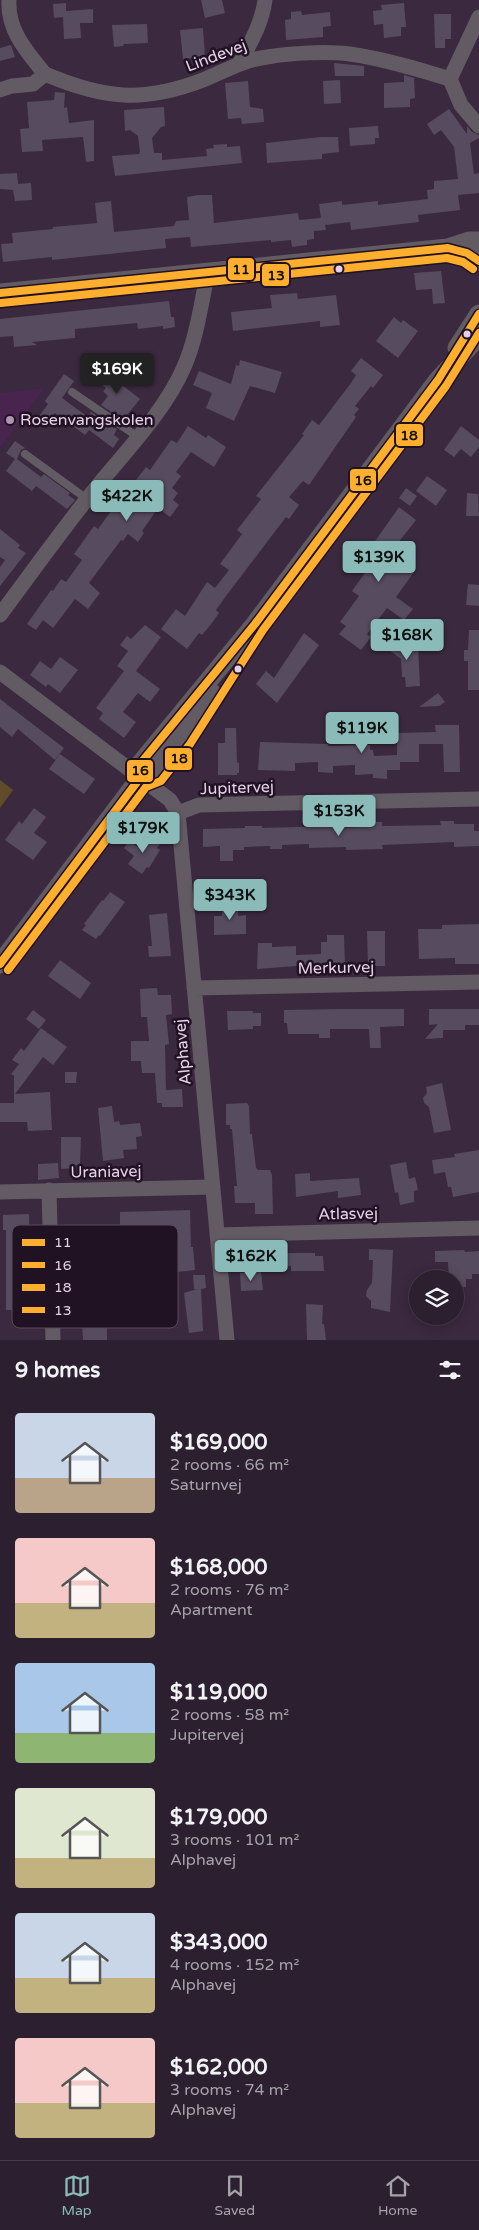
<!DOCTYPE html>
<html lang="en">
<head>
<meta charset="utf-8">
<style>
	body { margin:0; font-family:"Varela Round",sans-serif; background:#382c3b; color:#f1f3f6; height:100vh; display:flex; flex-direction:column; font-size:19px; white-space:nowrap }
	* { box-sizing:border-box; margin:0 }
	p { font-size:16px; color:#a6a2aa }
	.icon { flex:none; width:28px; height:28px; fill:none; stroke:currentColor; stroke-width:2; stroke-linecap:round; stroke-linejoin:round }
	.map { position:relative; height:1340px; overflow:hidden }
	.side { display:flex; flex-direction:column; background:#2c1f2f; flex:1 }
	.side>* { flex:none }
	.controls { position:absolute; left:409px; top:1270px; display:grid; gap:10px }
	.controls a { display:grid; place-items:center; width:55px; height:55px; border-radius:50%; background:#2c1f2f; box-shadow:0 2px 12px #0003,0 0 0 1px #483d4b; font-size:25px }
	.price { position:absolute; translate:-50% -42px; padding:0 11px; border-radius:5px; background:#8bbbb9; color:#111; font-size:16px; line-height:32px; filter:drop-shadow(0 1px 2px #0008) }
	.price::after { content:''; position:absolute; left:50%; top:30px; width:15px; height:11px; margin-left:-8px; background:inherit; clip-path:polygon(0 0,100% 0,50% 100%) }
	.price.on { background:#222; color:#fff }
	ul { padding:0; list-style:none }
	li { display:flex; align-items:center; gap:15px; height:125px; padding:0 15px }
	li span { display:grid; place-items:center; flex:none; width:140px; height:100px; border-radius:5px; color:#555 }
	li>.icon { margin-inline-start:auto }
	span .icon { width:60px; height:60px; fill:#fffc; stroke-width:1 }
	li b { font-size:21px }
	h2 { display:flex; justify-content:space-between; align-items:center; height:60px; padding:0 15px; font-size:21px }
	.dock { display:flex; justify-content:space-around; align-items:center; height:70px; border-top:1px solid #483d4b; background:#2c1f2f; font-size:14px; color:#a6a2aa }
	.dock a { display:grid; justify-items:center; gap:2px }
	.dock .on { color:#8bbbb9 }
	.map>svg:first-child { display:block }
	.built { fill:#48244f }
	.green { fill:#624b29 }
	.building { fill:#574b5f }
	.lines { fill:none; stroke-linecap:round; stroke-linejoin:round }
	.service { stroke:#635b64; stroke-width:8 }
	.minor { stroke:#635b64; stroke-width:15 }
	.tertiary { stroke:#635b64; stroke-width:19 }
	.bus-1-casing { stroke:#201123; stroke-width:11 }
	.bus-2-casing { stroke:#201123; stroke-width:11 }
	.bus-3-casing { stroke:#201123; stroke-width:11 }
	.bus-4-casing { stroke:#201123; stroke-width:11 }
	.bus-1 { stroke:#ffae2d; stroke-width:8 }
	.bus-2 { stroke:#ffae2d; stroke-width:8 }
	.bus-3 { stroke:#ffae2d; stroke-width:8 }
	.bus-4 { stroke:#ffae2d; stroke-width:8 }
	.bus-dot { fill:#e5d0e8; stroke:#201123; stroke-width:2 }
	.poi-dot { fill:#aa96ad; stroke:#201123; stroke-width:2 }
	.labels { text-anchor:middle; dominant-baseline:central; stroke-width:5; stroke-linejoin:round; paint-order:stroke }
	.street-label { font-size:16px; fill:#e5d0e8; stroke:#201123 }
	.poi-label { font-size:16px; fill:#e5d0e8; stroke:#201123; text-anchor:start }
	.key { fill:#201123; stroke:#5b4a5e; stroke-width:1 }
	.key-label { font-size:14px; fill:#e5d0e8 }
	.line-badge { stroke:#201123; stroke-width:2 }
	.pale-badge-label { font-size:14px; text-anchor:middle; font-weight:bold; fill:#111 }
</style>
</head>
<body>
<div class="map">
<svg width="479" height="1340" viewBox="0 0 479 1340">
	<rect width="100%" height="100%" fill="#3b293f"/>
	<path class="built" d="M44 388 0 448V393Z"/>
	<path class="green" d="M0 780 13 790 0 808Z"/>
	<path class="building" d="M201 0H222L225 13 205 18Z
		M66 3V11L93 9V23H80L81 38 64 39 63 17 54 18 53 4Z
		M404 3 406 27H401V36L384 38 383 24 374 25 373 11 382 10 381 5Z
		M301 11 302 15 330 12 331 26 323 27V37L286 40 285 20 291 19V12Z
		M434 14H451V39H445V48H435Z
		M147 24 148 43 124 44 123 46 114 47 112 25Z
		M203 28 205 57 183 59 180 30Z
		M11 45 15 57 0 61V48Z
		M334 63 364 66V76H335Z
		M404 75 414 78 415 98 410 99V107L384 108V83L404 82Z
		M340 80 341 103 324 104 323 81Z
		M248 81 250 107 263 109 264 122 242 124 241 118 228 119 225 83Z
		M55 92 65 93 64 108 67 107 69 123 94 120V161L86 162 83 137 42 140 43 151 22 152 20 129 29 128 27 102 54 100Z
		M164 107 165 126 161 127 152 138 154 153H162V160L207 156 206 149 214 148 213 145 227 144V147L240 146 242 163 115 176 112 156 139 154 140 152 138 136 130 130 125 131 124 110Z
		M449 109 467 134V126L472 132 479 135V138L470 143 474 174 479 173V193L458 195 460 210 418 215 419 222 351 230 350 222 325 225 326 230 314 231V239L307 240V245L292 247 291 240 271 242V240L191 247 190 237 165 239 166 248 52 260V257L3 262 1 244 13 243 12 233 53 229V227L97 223 95 203 111 201 114 232 174 226 176 221 189 220 187 197 198 195H212L214 223 298 213 299 220 321 218 319 204 342 201V205L378 201V205L428 199 427 190 434 189V181L458 179 454 147 441 130 434 135 427 124Z
		M378 126 379 138H375V144L350 146 349 128Z
		M321 137H338L339 152 322 154V159L267 163 266 143Z
		M17 173 18 184 31 183 32 200 15 201 13 190 0 189V174Z
		M441 271 445 303 433 304 432 289 416 290 414 273Z
		M297 293 298 299 336 295 340 325 320 327V321L233 331 231 312 272 308 270 295Z
		M169 301 171 317H174L175 327 163 329V326L138 329 137 323 75 329V338L32 342 37 345 14 347 13 336 0 337V319Z
		M394 317 401 323 403 320 418 331 398 358 376 341Z
		M361 358 383 375 373 388 371 386 355 406 359 409 354 415 356 417 309 485 303 481 289 497 299 505 289 519 286 517 226 596 216 610 219 613 212 623 202 635 199 633 187 649 161 629 176 609 185 616 207 582 215 588 229 570 220 564 242 534 237 530 261 499 256 496 304 435 302 434 312 420 319 425 351 383 356 375 351 371Z
		M240 360 282 372 275 393 250 386 234 421 206 408 212 393 193 385 199 371 231 384 236 365 239 366Z
		M101 370 112 378 115 374 125 382 122 385 140 399 123 420 101 405 108 396 103 391 106 388 94 379Z
		M64 374 74 381 62 398 88 417 91 412 117 429 114 435 119 439 113 448 89 430 85 435 55 413 46 426 37 419 48 404 45 401Z
		M188 426 206 438 208 435 226 447 214 467 191 452 176 472 181 476 172 488 178 493 173 500 179 505 170 517 158 508 142 531 144 533 138 542 128 534 123 541 121 540 89 583 100 593 88 609 75 599 53 628 43 620 36 630 27 624 51 590 53 591 61 579 66 582 82 560 74 554 94 526 98 529 122 496 120 495 130 482 133 484 146 467 150 470 171 440 177 443Z
		M461 426 479 440V447L471 457 461 449 454 457 444 450Z
		M15 441 25 448 21 450 17 459 41 477 44 474 70 493 68 495 75 500 67 509 36 486 32 491 6 471 15 459 6 453Z
		M427 476 447 490 436 506 416 491Z
		M406 488 417 496 410 506 399 498Z
		M467 493 478 494 479 516H466Z
		M399 507 416 520 390 553 414 572 396 597 413 609 404 620 387 608 367 634 371 637 361 650 339 634 346 626 340 622 359 596 352 591 367 570 359 564Z
		M0 529 20 545 18 548 26 553 0 586V567L5 560 0 557Z
		M468 584 479 585V606L466 605Z
		M145 625 161 637 136 671 160 689 150 702 138 693 123 712 136 722 124 738 99 719 103 713 96 708 124 671 117 666 128 651 120 645 127 636 131 639Z
		M469 630H479V690H468V661H464V650H468Z
		M304 633 319 645 277 703 256 684 266 671 274 678Z
		M393 637 406 646H418L420 686 406 687 405 677H402L401 659 385 647Z
		M60 657 78 670 60 693 48 684 46 687 30 675 40 661 51 669Z
		M438 693 445 702 439 706 419 707Z
		M0 699 64 748 55 760 18 729 12 737 0 727Z
		M435 725H459L460 772H444L443 744H419V762H400V770H387V779L373 778V774L355 775V765L333 766V773L318 772V762L295 763V771L258 770 260 742 328 744V746L370 745V750H373L374 756 397 755V733L436 732Z
		M225 728H236L237 762 239 763V773H237V775H218V743H225Z
		M60 754 95 779 84 794 49 769Z
		M34 808 46 817 34 833 47 842 33 860 5 840 19 821 22 824Z
		M440 821H454V824H474V831H479V846L454 847V842L382 845 383 849 346 850V847L309 848V844L282 845V849H270V846L244 847V850H233V861H220V846L203 847V829L245 828V826H262V828L334 826V828L359 827V822H382V826L441 825Z
		M149 836 160 844 157 848 160 850 149 868 147 867 142 874 128 864 134 856 124 848 129 841 140 848Z
		M110 892 125 902 100 936 99 935 96 939 82 930 86 925 84 924 102 900 103 901Z
		M238 901V916L246 915V934L214 935V916H222V902Z
		M167 913 171 956 149 957 148 946H152L149 915Z
		M479 924V964H455V958L419 959 418 929H442V925Z
		M367 931H385V966H368Z
		M327 935H344L345 967 296 966 257 969 258 943H272V947L296 946V955L321 954V942H327Z
		M60 960 91 983 80 999 48 976Z
		M157 988 158 995H171L172 1014 166 1015 169 1044 165 1045 166 1090 182 1089 183 1107H162V1103H157L155 1073H142L141 1061H131V1041H149L147 1017H141L140 989Z
		M344 1009H404V1026L380 1027 381 1048H370L369 1029H330V1038H319V1034H288L287 1023H284V1010Z
		M429 1009H479V1025H465V1030H443V1038L425 1039 438 1024 429 1025Z
		M33 1010 46 1020 39 1029 26 1019Z
		M227 1011H253V1013H261V1026H253V1029L228 1030Z
		M41 1028 67 1047 53 1065 43 1057 15 1094 50 1092 52 1130 28 1131 27 1122H0V1103H14V1076L11 1074 19 1064 12 1060 21 1048 24 1051Z
		M65 1072H77L76 1083H65Z
		M442 1083 451 1130 434 1133 429 1107 424 1103 423 1098 427 1093 426 1087Z
		M247 1103 249 1106 250 1134H252L256 1168 258 1170H270L272 1175 273 1214H255V1203H235L234 1186H237L232 1129H230V1125H226V1104Z
		M112 1106 114 1122 119 1121 120 1125 140 1123 142 1136 136 1137 137 1149 123 1150 124 1158 103 1161 98 1108Z
		M61 1137H81L80 1165H76V1168L61 1169Z
		M479 1150V1192L453 1197 451 1187H448L445 1172 434 1174 432 1160 455 1157 454 1154Z
		M406 1162 409 1179 415 1177 418 1190 414 1191V1202L400 1205 398 1192 395 1193 390 1165Z
		M58 1163 59 1178 38 1180V1164Z
		M310 1173V1181L359 1178 361 1195 338 1198V1191L296 1197 295 1174Z
		M190 1210 191 1247H193L195 1270 177 1272 176 1266H174L172 1242H169V1226H120V1212Z
		M29 1214 30 1310H6V1230H3V1215Z
		M88 1234H107V1340H83L81 1305H90Z
		M369 1249 393 1250 390 1312 371 1308V1301L366 1296 367 1290 372 1283 373 1260H369Z
		M464 1250 465 1252 479 1251V1274H472V1279H466V1287L455 1288V1279H449L448 1262H435V1251Z
		M279 1253H315V1256H323L324 1271H291V1266H278Z
		M261 1272 263 1290 241 1291 240 1273Z
		M193 1275H205L206 1288 201 1289 203 1331 189 1333 184 1293 197 1289H194Z
		M306 1304 323 1305 322 1324H324L326 1340H307Z"/>
	<g class="lines">
		<path class="service" d="M72 392 138 437
			M25 454 87 499"/>
		<path class="minor" d="M9 0C7 30 27 52 45 74
			M479 17 450 79 461 105 479 126
			M240 62C251 42 262 23 265 0
			M0 90 12 86 33 84 45 74C104 99 143 103 203 80 225 71 243 60 267 57 291 53 326 51 350 54 384 59 417 69 450 79
			M0 615C29 576 57 537 87 499 118 459 164 414 184 367 197 337 201 304 208 271
			M0 672 170 800 178 813 227 1340
			M178 813 199 805 479 799
			M194 988 479 982
			M49 1190 53 1340
			M0 1192 213 1187
			M217 1235 479 1228"/>
		<path class="tertiary" d="M448 248 467 253 479 261
			M0 293 448 248 469 241H479
			M457 348 479 314
			M140 778V764L255 624 438 380 479 336
			M0 964 140 778 154 774 182 738 211 692"/>
		<g class="bus-1-casing">
			<path id="bus-1" d="M0 293 448 248 467 253 479 261"/>
		</g>
		<g class="bus-2-casing">
			<path id="bus-2" d="M0 964 140 778V764L255 624 438 380 479 314"/>
		</g>
		<g class="bus-3-casing">
			<path id="bus-3" d="M8 970 146 787 161 781 190 744 263 630 446 386 479 333"/>
		</g>
		<g class="bus-4-casing">
			<path id="bus-4" d="M1 303 447 258 463 262 473 269"/>
		</g>
		<use href="#bus-1" class="bus-1"/>
		<use href="#bus-2" class="bus-2"/>
		<use href="#bus-3" class="bus-3"/>
		<use href="#bus-4" class="bus-4"/>
	</g>
	<g class="bus-dot">
		<circle cx="339" cy="269" r="4.5"/>
		<circle cx="467" cy="334" r="4.5"/>
		<circle cx="238" cy="669" r="4.5"/>
	</g>
	<circle class="poi-dot" cx="10" cy="420" r="5"/>
	<g class="labels">
		<g class="street-label">
			<text transform="translate(216 56) rotate(-21)">Lindevej</text>
			<text transform="translate(237 788) rotate(-2)">Jupitervej</text>
			<text transform="translate(336 968) rotate(-1)">Merkurvej</text>
			<text transform="translate(183 1052) rotate(-95)">Alphavej</text>
			<text transform="translate(106 1172) rotate(-1)">Uraniavej</text>
			<text transform="translate(348 1214) rotate(-1)">Atlasvej</text>
		</g>
		<g class="poi-label">
			<text x="20" y="420">Rosenvangskolen</text>
		</g>
	</g>
	<rect x="12" y="1225" width="166" height="103" rx="8" class="key"/>
	<rect x="22" y="1239" width="23" height="7" fill="#ffae2d"/>
	<rect x="22" y="1262" width="23" height="6" fill="#ffae2d"/>
	<rect x="22" y="1284" width="23" height="7" fill="#ffae2d"/>
	<rect x="22" y="1307" width="23" height="6" fill="#ffae2d"/>
	<g class="key-label">
		<text x="54" y="1247">11</text>
		<text x="54" y="1270">16</text>
		<text x="54" y="1292">18</text>
		<text x="54" y="1315">13</text>
	</g>
	<g class="line-badge">
		<rect x="227" y="257" width="28" height="24" rx="5" fill="#ffae2d"/>
		<rect x="261" y="263" width="29" height="24" rx="5" fill="#ffae2d"/>
		<rect x="395" y="423" width="29" height="24" rx="5" fill="#ffae2d"/>
		<rect x="349" y="468" width="28" height="24" rx="5" fill="#ffae2d"/>
		<rect x="164" y="747" width="29" height="24" rx="5" fill="#ffae2d"/>
		<rect x="126" y="759" width="28" height="24" rx="5" fill="#ffae2d"/>
	</g>
	<g class="pale-badge-label">
		<text x="241" y="274">11</text>
		<text x="276" y="280">13</text>
		<text x="409" y="440">18</text>
		<text x="363" y="485">16</text>
		<text x="179" y="763">18</text>
		<text x="140" y="775">16</text>
	</g>
</svg>
<div class="controls">
<a><svg class="icon" aria-label="layers" viewBox="0 0 24 24"><path d="M12 4l9 5-9 5-9-5zM3 14l9 5 9-5"/></svg></a>
</div>
<b class="price on" style="left:117px;top:395px">$169K</b>
<b class="price" style="left:127px;top:522px">$422K</b>
<b class="price" style="left:379px;top:583px">$139K</b>
<b class="price" style="left:407px;top:661px">$168K</b>
<b class="price" style="left:362px;top:754px">$119K</b>
<b class="price" style="left:339px;top:837px">$153K</b>
<b class="price" style="left:143px;top:854px">$179K</b>
<b class="price" style="left:230px;top:921px">$343K</b>
<b class="price" style="left:251px;top:1282px">$162K</b>
</div>
<section class="side">
<h2>9 homes<svg class="icon" aria-label="filters" viewBox="0 0 24 24"><path d="M4 7h16M4 17h16"/><circle cx="9" cy="7" r="2"/><circle cx="15" cy="17" r="2"/></svg></h2>
<ul>
<li><span style="background:linear-gradient(#c9d6e8 65%,#b9a48a 0)"><svg class="icon" aria-label="home" viewBox="0 0 24 24"><path d="M3 11l9-7 9 7M6 9v11h12V9"/></svg></span><div><b>$169,000</b><p>2 rooms · 66 m²</p><p>Saturnvej</p></div></li>
<li><span style="background:linear-gradient(#f6c9c9 65%,#c2b280 0)"><svg class="icon" aria-label="home" viewBox="0 0 24 24"><path d="M3 11l9-7 9 7M6 9v11h12V9"/></svg></span><div><b>$168,000</b><p>2 rooms · 76 m²</p><p>Apartment</p></div></li>
<li><span style="background:linear-gradient(#a9c7e8 70%,#8fb573 0)"><svg class="icon" aria-label="home" viewBox="0 0 24 24"><path d="M3 11l9-7 9 7M6 9v11h12V9"/></svg></span><div><b>$119,000</b><p>2 rooms · 58 m²</p><p>Jupitervej</p></div></li>
<li><span style="background:linear-gradient(#dfe7d0 70%,#c2b280 0)"><svg class="icon" aria-label="home" viewBox="0 0 24 24"><path d="M3 11l9-7 9 7M6 9v11h12V9"/></svg></span><div><b>$179,000</b><p>3 rooms · 101 m²</p><p>Alphavej</p></div></li>
<li><span style="background:linear-gradient(#c9d6e8 65%,#c2b280 0)"><svg class="icon" aria-label="home" viewBox="0 0 24 24"><path d="M3 11l9-7 9 7M6 9v11h12V9"/></svg></span><div><b>$343,000</b><p>4 rooms · 152 m²</p><p>Alphavej</p></div></li>
<li><span style="background:linear-gradient(#f6c9c9 65%,#c2b280 0)"><svg class="icon" aria-label="home" viewBox="0 0 24 24"><path d="M3 11l9-7 9 7M6 9v11h12V9"/></svg></span><div><b>$162,000</b><p>3 rooms · 74 m²</p><p>Alphavej</p></div></li>
</ul>
</section>
<nav class="dock">
<a class="on"><svg class="icon" aria-label="map" viewBox="0 0 24 24"><path d="M3 6l6-2 6 2 6-2v14l-6 2-6-2-6 2zM9 4v14M15 6v14"/></svg>Map</a>
<a><svg class="icon" aria-label="saved" viewBox="0 0 24 24"><path d="M7 4h10v16l-5-4-5 4z"/></svg>Saved</a>
<a><svg class="icon" aria-label="home" viewBox="0 0 24 24"><path d="M3 11l9-7 9 7M6 9v11h12V9"/></svg>Home</a>
</nav>
</body>
</html>
